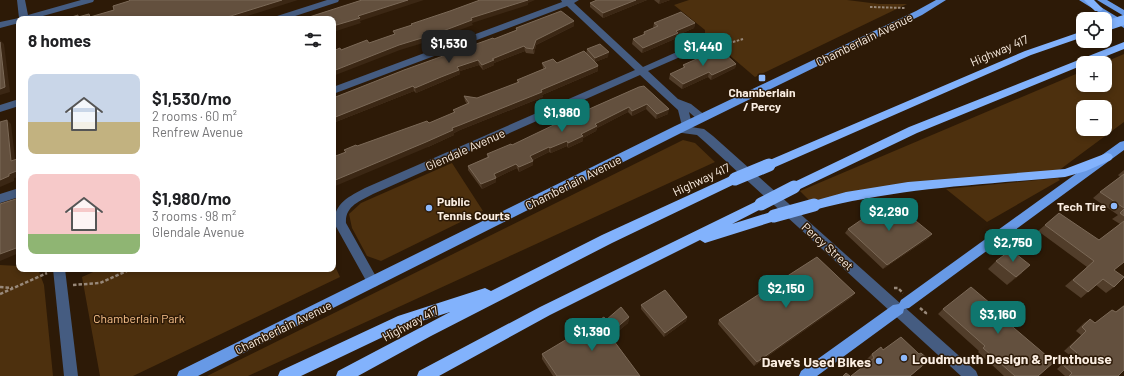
<!DOCTYPE html>
<html lang="en">
<head>
<meta charset="utf-8">
<style>
	body { margin:0; font-family:Barlow,sans-serif; background:#f6f6f6; color:#202124; height:100vh; display:flex; flex-direction:column; font-size:15px; white-space:nowrap }
	* { box-sizing:border-box; margin:0 }
	p { font-size:13px; color:#757577 }
	.icon { flex:none; width:22px; height:22px; fill:none; stroke:currentColor; stroke-width:2; stroke-linecap:round; stroke-linejoin:round }
	.map { position:relative; flex:1; overflow:hidden }
	.sheet { position:absolute; left:16px; top:16px; width:320px; height:256px; display:flex; flex-direction:column; background:#fff; border-radius:8px; box-shadow:0 2px 6px #0003 }
	.sheet>* { flex:none }
	.buttons { position:absolute; left:1076px; top:12px; display:grid; gap:8px }
	.buttons a { display:grid; place-items:center; width:36px; height:36px; border-radius:8px; background:#fff; box-shadow:0 2px 6px #0003; font-size:20px }
	.price { position:absolute; translate:-50% -34px; padding:0 9px; border-radius:8px; background:#0f766e; color:#fff; font-size:13px; line-height:26px; filter:drop-shadow(0 1px 2px #0008) }
	.price::after { content:''; position:absolute; left:50%; top:24px; width:12px; height:9px; margin-left:-6px; background:inherit; clip-path:polygon(0 0,100% 0,50% 100%) }
	.price.active { background:#222; color:#fff }
	ul { padding:0; list-style:none }
	li { display:flex; align-items:center; gap:12px; height:100px; padding:0 12px }
	li span { display:grid; place-items:center; flex:none; width:112px; height:80px; border-radius:8px; color:#555 }
	li>.icon { margin-inline-start:auto }
	span .icon { width:48px; height:48px; fill:#fffc; stroke-width:1 }
	li b { font-size:17px }
	h2 { display:flex; justify-content:space-between; align-items:center; height:48px; padding:0 12px; font-size:17px }
	.map>svg:first-child { display:block }
	.green { fill:#4d300e; fill-rule:evenodd }
	.lines { fill:none; stroke-linecap:round; stroke-linejoin:round }
	.path-far1 { stroke:#988879; stroke-width:2; stroke-dasharray:2.5 1.5; stroke-linecap:butt }
	.path { stroke:#988879; stroke-width:2.5; stroke-dasharray:3.5 2; stroke-linecap:butt }
	.minor { fill:#455c81; fill-rule:evenodd }
	.primary { fill:#6799e6; fill-rule:evenodd }
	.motorway { fill:#82b2fc; fill-rule:evenodd }
	.motorway-bridge-far1 { stroke:#82b2fc; stroke-width:10 }
	.motorway-bridge { stroke:#82b2fc; stroke-width:13 }
	.wall { fill:#513d2a }
	.shaded-wall { fill:#3b2714 }
	.building { fill:#63503e; stroke:#7b6957 }
	.poi-dot { fill:#8db9fc; stroke:#2d1a07; stroke-width:1.5 }
	.labels { text-anchor:middle; dominant-baseline:central; stroke-width:3; stroke-linejoin:round; paint-order:stroke }
	.street-label { font-size:12px; fill:#fbeee2; stroke:#2d1a07 }
	.poi-label { font-size:12px; font-weight:bold; fill:#fbeee2; stroke:#2d1a07 }
	.park-label { font-size:12px; fill:#fac28c; stroke:#2d1a07 }
	.near-poi-label { font-size:14px; font-weight:bold; fill:#fbeee2; stroke:#2d1a07; text-anchor:start }
</style>
</head>
<body>
<div class="map">
<svg width="1124" height="376" viewBox="0 0 1124 376">
	<rect width="100%" height="100%" fill="#2d1a07"/>
	<path class="green" d="M689 0H847L879 4H907L755 77 721 48H716L705 37V30L674 5Z
		M1124 54V122L1058 171 811 202 800 191 1083 71V85H1105V63H1103ZM1083 107H1105V129H1083Z
		M683 140 695 143 715 162 248 376H207Z
		M452 163 483 211 381 261 367 256 352 228 349 214 361 203Z
		M1058 178 1060 180 987 222 946 189Z
		M333 262 340 277 133 376H100L82 277 100 269H333Z
		M0 265 19 266V269H38L44 285 53 376H0Z"/>
	<g class="lines">
		<path class="path-far1" d="M870 7 906 8
			M717 41 733 42 743 39"/>
		<path class="path" d="M73 285 100 283 131 269
			M0 287 13 288
			M894 288H898L903 293
			M0 294 47 273
			M920 308 926 313 925 316"/>
		<path class="minor" d="M17 0H25L28 15 81 0H94L93 2 32 19H19V23L0 28V22L19 18Z
			M327 0H339L338 2 286 19H273L274 17Z
			M561 0H579L574 3 643 67 706 39H712L713 41 712 43 648 71 678 99 691 104 706 116 707 118 702 122 698 120 689 112 692 125 691 127 704 129 713 136 976 371 978 376H961L705 142 697 135 675 132 674 129 675 126H682L678 110 640 75 373 194C360 201 345 206 346 223L379 282 377 286 373 287 369 286 334 223C334 203 350 196 365 188L635 70 567 6 333 94V87L562 2Z
			M19 99V106L0 112V105Z
			M19 188V197L0 203V194Z
			M53 269H65L78 376H64Z"/>
		<path class="primary" d="M936 0H946L922 15 683 132 198 376H177L179 371 675 126 916 11Z
			M1079 0H1089L1124 21V28Z
			M1097 0H1107L1124 10V16Z
			M1124 141V150L909 308 904 309 903 313 817 376H799L801 371 893 305 899 304 901 300 1120 142Z"/>
		<path class="motorway" d="M1084 0H1094L1103 9 1101 11H1095Z
			M1083 31V37L1031 55 773 168 769 169 765 168 763 165 765 162 1025 51Z
			M1124 42V49L1089 63H1083V65L917 133 798 190 794 192 790 190 788 187 790 184 909 127Z
			M1107 153 1111 154 1113 157 1111 160 1086 171 1065 177C979 185 898 188 814 210L810 208 808 205 810 202 846 192 908 182 1065 169Z
			M735 174 739 176 741 179 739 182 612 243 431 336 358 376H336L338 371 450 312 406 326 301 376H278L280 371 398 316 485 288 491 291 602 235Z
			M761 199 765 201 767 204 765 207 732 224 774 211 778 212 780 216 778 220 705 243 700 240 550 315 439 376H417L419 371 540 307Z"/>
		<path class="motorway-bridge-far1" d="M1109 25 1124 20"/>
		<path class="motorway-bridge" d="M735 179 769 165
			M761 204 794 187
			M774 216 814 205"/>
	</g>
	<path class="wall" d="M597 0H647L603 18 590 7V3Z
		M654 0H670L659 4Z
		M654 23H695L694 28 678 35 677 38 642 53 632 44 633 39 643 35 644 32 653 28Z
		M574 26 536 45 534 54 526 53 525 51 494 63V65L483 70 479 65 460 71V74L442 82 416 93 414 91 333 123V98L494 39 516 30V28Z
		M587 49 608 57 595 62 598 66V71L542 95 543 97 460 130 454 133V135L428 147 345 152 344 150 357 146 429 123 454 113 453 110 467 104 465 101 464 96 477 98 517 83V80L543 69V68L542 63H557L586 54Z
		M703 59 736 64 735 68 711 80 708 77 682 89 669 79 670 74 683 68V65Z
		M639 87 668 114 656 119 646 109 632 116 628 112 597 128 596 131 583 138V141L568 148 567 146 551 153 549 152 533 160V165L519 172 517 168 496 178V182L482 189 468 170V166L487 157V154L512 145 562 124 587 112V110Z
		M1124 170V262L1114 270V287L1106 293 1096 285 1081 298 1065 286 1087 267 1038 231 1045 225 1099 240 1120 224 1112 219 1118 215 1093 198 1100 192 1120 177 1118 175Z
		M848 229 929 238 883 269 845 233Z
		M996 261 1022 273 1007 285 988 269Z
		M852 297 754 366 718 324 719 320Z
		M641 305 687 317 686 321 664 337 641 309Z
		M1124 305V370L1118 376H1065L1057 369 1071 356 1064 351 1081 335 1076 331 1084 323 1090 319 1095 323 1112 310 1115 312Z
		M943 309 1001 317 1038 376H1004L978 352 979 351 938 314Z
		M629 317 628 323 616 333V340L614 341 640 376H553L542 359V354L606 320Z
		M883 350 923 365 910 376H851L869 362 867 359 872 354Z"/>
	<path class="shaded-wall" d="M282 0H298L238 19H221Z
		M408 0H424L360 21 361 23 333 32V26L358 16Z
		M526 0H535L528 3V5L472 23 473 25 436 39 400 50 333 76V71L399 45 471 18Z
		M636 0H647L603 18V13Z
		M660 0H670L659 4Z
		M574 21V26L536 45 534 54 533 49 536 40Z
		M695 23 694 28 678 35 677 38 642 53 643 48 676 31Z
		M0 40 4 44 10 92 0 95Z
		M524 46 525 51 494 63V65L483 70 482 65 492 59Z
		M609 52 608 57 595 62V58Z
		M478 60 479 65 460 71V74L442 82 416 93 415 88 457 67Z
		M736 64 735 68 711 80 712 75Z
		M598 66V71L542 95 543 97 460 130 454 133V135L428 147 333 187V181L452 128Z
		M709 72 708 77 682 89 683 84Z
		M413 86 414 91 333 123V118Z
		M647 104 646 109 632 116V111Z
		M629 107 628 112 597 128 596 131 583 138V141L568 148V143L595 124Z
		M669 109 668 114 656 119 657 114Z
		M7 120 11 124 16 166 11 161Z
		M567 141V146L551 153 550 148Z
		M549 147V152L530 161V156Z
		M17 159 19 160V177L14 178V181L0 187V180L9 174Z
		M533 161V165L519 172V167Z
		M516 164 517 168 496 178V182L482 189 481 184 494 174Z
		M932 234 929 238 883 269 887 265Z
		M19 247V253L0 261V254Z
		M1030 265 1022 273 1007 285 1016 277Z
		M855 293 852 297 754 366 757 362Z
		M629 317 628 323 613 336 614 330Z
		M687 317 686 321 664 337 665 333Z
		M617 334 616 340 610 343 611 337Z"/>
	<path class="building" d="M130 0H282L221 19H65L78 15V17L89 14 90 17 114 10 113 6 129 1Z
		M362 0H408L358 16 360 18 333 26V19H303Z
		M480 0H528L471 18 472 20 435 34 399 45 333 71V51L340 48 341 50 367 40 369 43 395 34 393 31 412 25 411 24 450 11Z
		M597 0H636L603 13 590 3Z
		M561 11 574 21 536 40 533 49 526 48 524 46 492 59 494 60 482 65 478 60 457 67 459 70 441 77 415 88 413 86 333 118V98L404 70 493 38 494 39 517 30 516 28Z
		M681 12 695 23 676 31 678 33 643 48 633 39 645 34 644 32 658 26 654 23Z
		M0 42 5 87 0 89Z
		M600 44 609 52 595 58 587 49Z
		M584 51 597 64 598 66 541 90 542 92 460 125 452 128 453 130 426 142 333 181V157L346 152 344 150 356 145 357 146 427 121 429 123 455 112 453 110 469 103 464 96 477 98 519 82 517 80 546 68 542 63 553 59 557 63Z
		M722 51 736 64 712 75 709 72 683 84 670 74 685 67 683 65 701 57 703 59Z
		M644 86 669 109 657 114 647 104 632 111 629 107 595 124 597 126 581 134 583 136 568 143 567 141 550 148 549 147 530 156 533 161 519 167 516 164 494 174 496 178 481 184 468 166 489 157 487 154 511 144 512 145 560 122 562 124 589 111 587 110 639 87Z
		M7 120 11 161 17 159 19 170 9 174V176L0 180V122Z
		M1124 174V208L1100 192Z
		M19 198V247L0 254V204Z
		M890 200 932 234 887 265 848 229Z
		M1124 209V216L1120 213Z
		M1059 213 1099 240 1124 221V262L1114 270 1124 277 1114 287 1103 279 1088 292 1073 280 1094 261 1045 225Z
		M1011 250 1030 265 1016 277 996 261Z
		M817 257 855 293 757 362 719 320Z
		M971 287 1004 315 1001 317 1054 362 1038 376H1015L983 348 985 346 943 309Z
		M665 290 687 317 665 333 641 305Z
		M1124 306V370L1118 376H1069L1072 373 1063 365 1077 353 1070 347 1086 331 1082 327 1090 319 1095 323 1112 310 1116 312Z
		M621 307 629 317 614 330 617 334 611 337 640 376H557L542 354 604 317 606 320Z
		M901 337 919 354 921 353 929 360 910 376H851L874 358 872 354 881 347 883 350Z
		M846 373 850 376H843Z"/>
	<g class="poi-dot">
		<rect x="758" y="74" width="8" height="8" rx="2"/>
		<circle cx="1114" cy="206" r="4"/>
		<circle cx="429" cy="208" r="4"/>
		<circle cx="904" cy="358" r="4"/>
		<circle cx="879" cy="361" r="4"/>
	</g>
	<g class="labels">
		<g class="street-label">
			<text transform="translate(864 39) rotate(-26)">Chamberlain Avenue</text>
			<text transform="translate(999 50) rotate(-23)">Highway 417</text>
			<text transform="translate(465 149) rotate(-24)">Glendale Avenue</text>
			<text transform="translate(701 179) rotate(-25)">Highway 417</text>
			<text transform="translate(573 182) rotate(-27)">Chamberlain Avenue</text>
			<text transform="translate(828 246) rotate(42)">Percy Street</text>
			<text transform="translate(410 323) rotate(-28)">Highway 417</text>
			<text transform="translate(283 327) rotate(-26)">Chamberlain Avenue</text>
		</g>
		<g class="poi-label">
			<text x="762" y="92">Chamberlain<tspan x="762" dy="14">/ Percy</tspan></text>
			<text x="437" y="201" text-anchor="start">Public<tspan x="437" dy="14">Tennis Courts</tspan></text>
			<text x="1106" y="206" text-anchor="end">Tech Tire</text>
		</g>
		<g class="park-label">
			<text x="139" y="318">Chamberlain Park</text>
		</g>
		<g class="near-poi-label">
			<text x="912" y="358">Loudmouth Design &amp; Printhouse</text>
			<text x="871" y="361" text-anchor="end">Dave's Used Bikes</text>
		</g>
	</g>
</svg>
<div class="buttons">
<a><svg class="icon" aria-label="locate" viewBox="0 0 24 24"><circle cx="12" cy="12" r="6"/><path d="M12 2v4M12 18v4M2 12h4M18 12h4"/></svg></a>
<a>+</a>
<a>−</a>
</div>
<b class="price active" style="left:449px;top:64px">$1,530</b>
<b class="price" style="left:703px;top:67px">$1,440</b>
<b class="price" style="left:562px;top:133px">$1,980</b>
<b class="price" style="left:889px;top:232px">$2,290</b>
<b class="price" style="left:1013px;top:263px">$2,750</b>
<b class="price" style="left:786px;top:309px">$2,150</b>
<b class="price" style="left:998px;top:335px">$3,160</b>
<b class="price" style="left:592px;top:352px">$1,390</b>
<section class="sheet">
<h2>8 homes<svg class="icon" aria-label="filters" viewBox="0 0 24 24"><path d="M4 7h16M4 17h16"/><circle cx="9" cy="7" r="2"/><circle cx="15" cy="17" r="2"/></svg></h2>
<ul>
<li><span style="background:linear-gradient(#c9d6e8 60%,#c2b280 0)"><svg class="icon" aria-label="home" viewBox="0 0 24 24"><path d="M3 11l9-7 9 7M6 9v11h12V9"/></svg></span><div><b>$1,530/mo</b><p>2 rooms · 60 m²</p><p>Renfrew Avenue</p></div></li>
<li><span style="background:linear-gradient(#f6c9c9 75%,#8fb573 0)"><svg class="icon" aria-label="home" viewBox="0 0 24 24"><path d="M3 11l9-7 9 7M6 9v11h12V9"/></svg></span><div><b>$1,980/mo</b><p>3 rooms · 98 m²</p><p>Glendale Avenue</p></div></li>
</ul>
</section>
</div>
</body>
</html>
